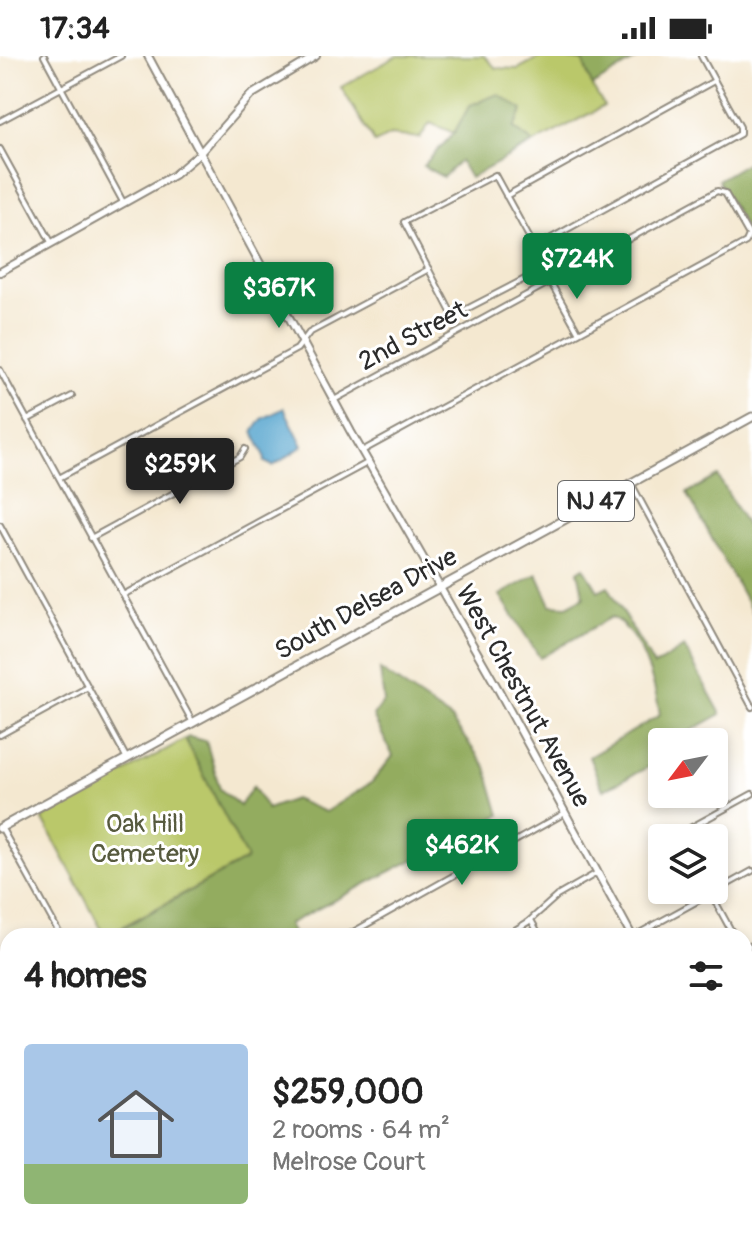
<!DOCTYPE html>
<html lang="en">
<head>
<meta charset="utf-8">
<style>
	body { margin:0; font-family:Pangolin,sans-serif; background:#f6f6f6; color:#222; height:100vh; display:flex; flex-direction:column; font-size:30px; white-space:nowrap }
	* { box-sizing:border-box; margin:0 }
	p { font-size:26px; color:#767676 }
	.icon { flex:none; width:44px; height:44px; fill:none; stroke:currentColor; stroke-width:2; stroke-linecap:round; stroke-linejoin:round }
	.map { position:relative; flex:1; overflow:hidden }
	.drawer { position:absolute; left:0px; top:872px; width:752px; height:314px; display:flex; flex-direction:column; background:#fff; border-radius:24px 24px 0 0; box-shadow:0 4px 12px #0003 }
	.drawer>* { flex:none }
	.needle { width:52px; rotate:238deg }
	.tools { position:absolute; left:648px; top:672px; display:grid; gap:16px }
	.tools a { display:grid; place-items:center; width:80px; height:80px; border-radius:8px; background:#fff; box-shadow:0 4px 12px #0003; font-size:40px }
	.price { position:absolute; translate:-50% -68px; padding:0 18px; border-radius:8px; background:#0b8043; color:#fff; font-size:26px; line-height:52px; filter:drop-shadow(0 2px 4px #0008) }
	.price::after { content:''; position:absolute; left:50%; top:48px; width:24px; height:18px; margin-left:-12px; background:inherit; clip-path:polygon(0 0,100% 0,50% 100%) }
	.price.on { background:#222; color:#fff }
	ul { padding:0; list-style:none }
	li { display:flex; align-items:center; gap:24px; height:200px; padding:0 24px }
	li span { display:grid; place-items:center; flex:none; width:224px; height:160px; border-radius:8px; color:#555 }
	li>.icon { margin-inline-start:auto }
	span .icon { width:96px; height:96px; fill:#fffc; stroke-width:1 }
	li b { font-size:34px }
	h2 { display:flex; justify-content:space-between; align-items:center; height:96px; padding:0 24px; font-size:34px }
	.status { display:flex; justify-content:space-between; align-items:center; height:56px; padding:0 40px; background:#fff; direction:ltr }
	.status svg { height:22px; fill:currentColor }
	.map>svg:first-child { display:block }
	.green { fill:#bac86a; stroke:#727a4a; stroke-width:2 }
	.forest { fill:#93ac5e; stroke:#5f6c44; stroke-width:2 }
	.water { fill:#54a4ce; stroke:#40687c; stroke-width:2 }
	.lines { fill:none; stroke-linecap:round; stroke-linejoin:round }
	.street-casing { stroke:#908a7e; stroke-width:8 }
	.secondary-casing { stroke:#908a7e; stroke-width:10 }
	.primary-casing { stroke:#908a7e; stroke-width:11 }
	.street { stroke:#fff; stroke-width:4 }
	.secondary { stroke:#fff; stroke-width:6 }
	.primary { stroke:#fff; stroke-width:7 }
	.labels { text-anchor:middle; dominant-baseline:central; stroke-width:6; stroke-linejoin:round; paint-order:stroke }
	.shield { fill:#fff; stroke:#6b6b6b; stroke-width:2 }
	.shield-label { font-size:24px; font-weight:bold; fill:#2b2b2b }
	.street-label { font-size:26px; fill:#2b2b2b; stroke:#fff }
	.park-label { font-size:26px; fill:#565a3e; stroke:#fff }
</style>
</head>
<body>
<div class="status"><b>17:34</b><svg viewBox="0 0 49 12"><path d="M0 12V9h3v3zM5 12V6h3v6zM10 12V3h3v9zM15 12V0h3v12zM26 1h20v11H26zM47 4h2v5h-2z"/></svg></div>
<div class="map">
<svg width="752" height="1185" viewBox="0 0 752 1185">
	<rect width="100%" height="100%" fill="#fff"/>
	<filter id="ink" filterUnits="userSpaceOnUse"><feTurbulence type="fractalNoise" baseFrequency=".0125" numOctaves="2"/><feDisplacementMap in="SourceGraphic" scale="16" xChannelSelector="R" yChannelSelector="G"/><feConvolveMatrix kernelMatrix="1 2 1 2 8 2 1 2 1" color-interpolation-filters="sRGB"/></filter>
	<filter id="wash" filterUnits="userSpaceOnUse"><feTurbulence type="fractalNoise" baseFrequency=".006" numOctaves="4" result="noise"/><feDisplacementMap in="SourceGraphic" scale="32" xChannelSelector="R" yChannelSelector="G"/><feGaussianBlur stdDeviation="1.8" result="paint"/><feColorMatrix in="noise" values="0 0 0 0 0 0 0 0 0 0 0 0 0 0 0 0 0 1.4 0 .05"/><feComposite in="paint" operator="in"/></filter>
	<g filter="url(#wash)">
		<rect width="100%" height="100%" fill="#f4e8d0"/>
		<path class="green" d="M397 0H484L496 12 518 13 542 0 583 5 592 30 604 50 534 87 514 72 470 49 454 77 430 67 420 82 390 79 375 87 341 31Z
			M185 683 248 803 105 880 42 762Z"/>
		<path class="forest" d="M547 0H642L592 30 583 5Z
			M498 38 523 54 514 72 534 87 470 122 460 105 443 121 423 110 454 77 470 49Z
			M752 104V179L750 181 718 124Z
			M718 420 752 480V556L687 437Z
			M584 511 598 535 608 530 654 610 684 591 721 658 687 677 691 686H662V704L603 734 589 701 660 659C655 627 641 577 612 561L540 602 500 539 537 518 551 549 567 550 584 541 578 515Z
			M380 614 450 662 486 711 500 759 288 868 294 880H119L117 875 247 803 185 683 189 681 206 685 220 733 240 750 253 730 267 753 294 743 325 756 372 726 393 700 373 660 384 645Z
			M276 1178H372L364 1185H263Z"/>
		<path class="water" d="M284 352 303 390 273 410 265 406 264 398 253 376 262 363Z"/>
	</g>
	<g filter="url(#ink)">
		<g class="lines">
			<g class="street-casing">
				<path id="street" d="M44 0 123 146
					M0 65 121 0
					M0 93 51 186
					M495 119 546 212 453 260 404 166Z
					M506 140 714 25
					M535 191 740 78V71L701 0
					M551 227 579 277
					M0 314 192 665
					M334 344 717 135 725 137 749 179 746 186 362 395
					M27 364 72 340
					M59 422 297 293 309 277 429 213
					M631 427 752 651
					M0 469 126 701
					M91 482 240 401 245 393
					M123 539 369 406
					M0 679 88 631
					M1 771 61 880
					M685 782 690 772 752 738
					M709 834 734 880
					M531 864 540 880
					M346 880 565 757
					M505 880 528 866 557 840 597 817
					M634 880 752 815
					M744 889 752 890
					M0 908 8 904
					M744 1087 752 1102
					M744 1134 752 1129
					M600 1178 604 1185
					M649 1185 662 1178"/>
			</g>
			<g class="secondary-casing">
				<path id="secondary" d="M148 0 351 376 498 633 632 880
					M0 216 174 119 200 97 251 39 316 0
					M744 1046 752 1042
					M490 1185 502 1178"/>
			</g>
			<g class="primary-casing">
				<path id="primary" d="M0 772 752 361
					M0 965 8 980
					M116 1178 120 1185"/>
			</g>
			<use href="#street" class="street"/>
			<use href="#secondary" class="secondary"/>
			<use href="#primary" class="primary"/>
		</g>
	</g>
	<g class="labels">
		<rect class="shield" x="558" y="425" width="76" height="40" rx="6"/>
		<g class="shield-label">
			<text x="596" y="445">NJ 47</text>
		</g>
		<g class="street-label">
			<text transform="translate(413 280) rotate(-28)">2nd Street</text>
			<text transform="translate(366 548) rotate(-29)">South Delsea Drive</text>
			<text transform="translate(523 640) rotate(61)">West Chestnut Avenue</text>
		</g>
		<g class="park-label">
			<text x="145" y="768">Oak Hill<tspan x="145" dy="30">Cemetery</tspan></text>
		</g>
	</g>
</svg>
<div class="tools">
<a><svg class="needle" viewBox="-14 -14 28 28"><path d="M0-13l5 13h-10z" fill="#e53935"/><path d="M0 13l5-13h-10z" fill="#767676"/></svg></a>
<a><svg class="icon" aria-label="layers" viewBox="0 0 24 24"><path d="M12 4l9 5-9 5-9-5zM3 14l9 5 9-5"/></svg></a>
</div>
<b class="price" style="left:577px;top:245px">$724K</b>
<b class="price" style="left:279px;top:274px">$367K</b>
<b class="price on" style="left:180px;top:450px">$259K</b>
<b class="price" style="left:462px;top:831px">$462K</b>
<section class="drawer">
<h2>4 homes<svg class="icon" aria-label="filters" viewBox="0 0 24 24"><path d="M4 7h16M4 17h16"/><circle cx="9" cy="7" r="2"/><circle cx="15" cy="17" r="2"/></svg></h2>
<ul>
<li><span style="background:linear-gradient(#a9c7e8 75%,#8fb573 0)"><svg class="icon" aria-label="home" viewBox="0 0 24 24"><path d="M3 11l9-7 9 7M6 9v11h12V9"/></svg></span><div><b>$259,000</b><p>2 rooms · 64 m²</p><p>Melrose Court</p></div></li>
</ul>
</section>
</div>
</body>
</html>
